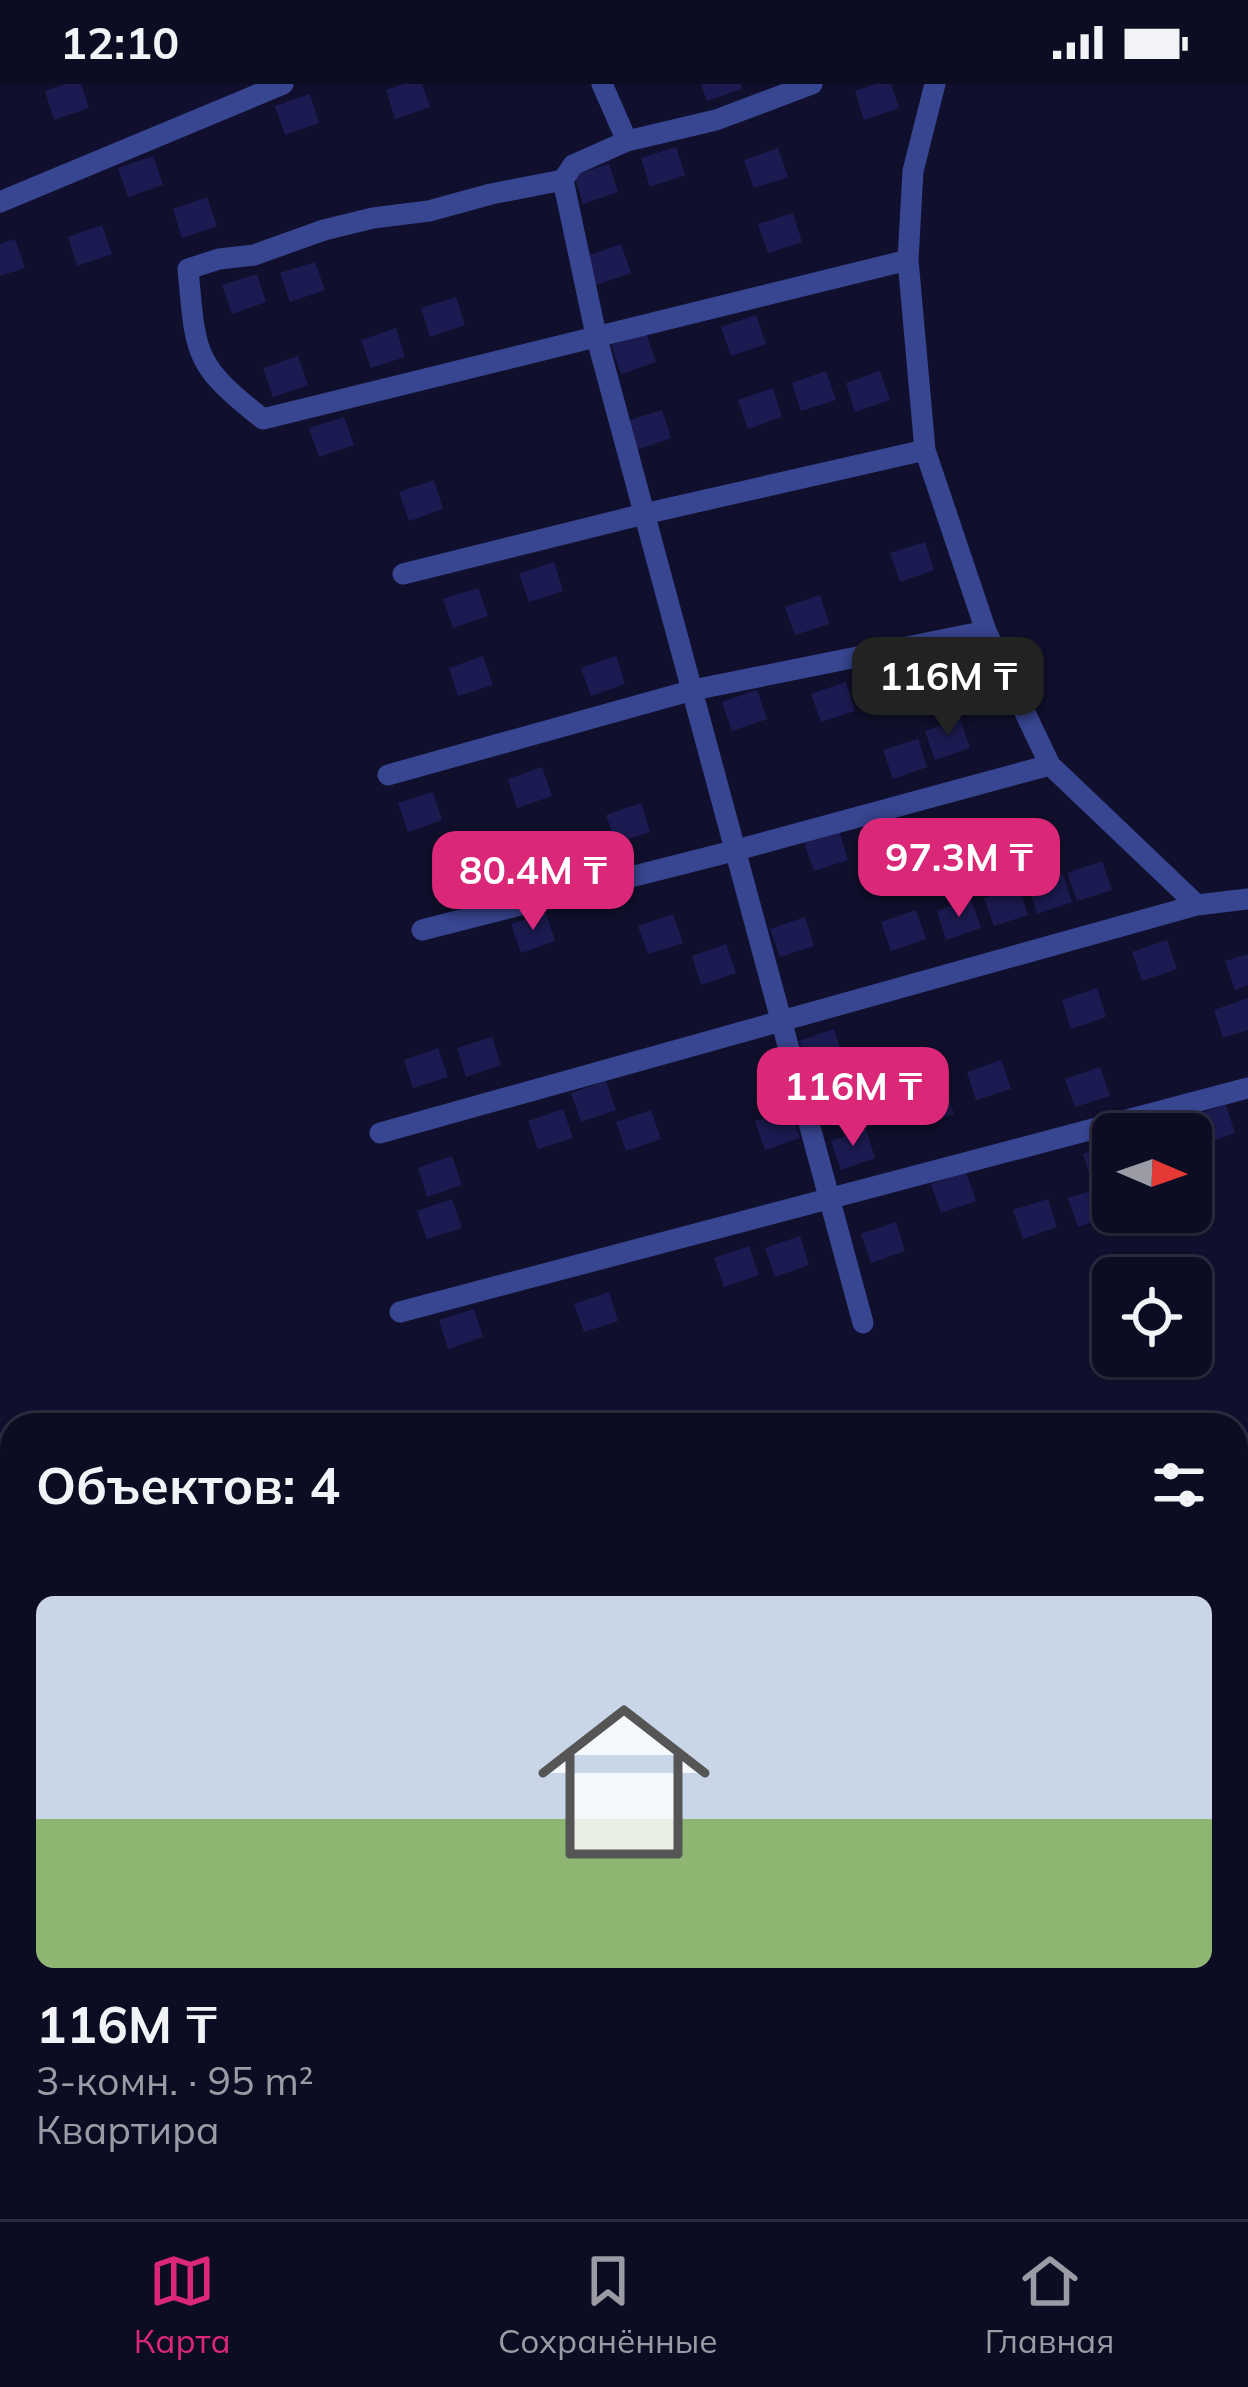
<!DOCTYPE html>
<html lang="ru">
<head>
<meta charset="utf-8">
<style>
	body { margin:0; font-family:Mulish,sans-serif; background:#15152a; color:#f1f3f6; height:100vh; display:flex; flex-direction:column; font-size:45px; white-space:nowrap }
	* { box-sizing:border-box; margin:0 }
	p { font-size:39px; color:#9a9ba5 }
	.icon { flex:none; width:66px; height:66px; fill:none; stroke:currentColor; stroke-width:2; stroke-linecap:round; stroke-linejoin:round }
	.map { position:relative; flex:1; overflow:hidden }
	.panel { position:absolute; left:0px; top:1329px; width:1248px; height:807px; display:flex; flex-direction:column; background:#0c0c22; border-radius:36px 36px 0 0; box-shadow:0 3px 9px #0004,0 0 0 3px #2c2c40 }
	.panel>* { flex:none }
	.needle { width:78px; rotate:92deg }
	.tools { position:absolute; left:1092px; top:1029px; display:grid; gap:24px }
	.tools a { display:grid; place-items:center; width:120px; height:120px; border-radius:18px; background:#0c0c22; box-shadow:0 3px 9px #0004,0 0 0 3px #2c2c40; font-size:60px }
	.price { position:absolute; translate:-50% -102px; padding:0 27px; border-radius:24px; background:#db2777; color:#fff; font-size:39px; line-height:78px; filter:drop-shadow(0 3px 6px #0008) }
	.price::after { content:''; position:absolute; left:50%; top:72px; width:36px; height:27px; margin-left:-18px; background:inherit; clip-path:polygon(0 0,100% 0,50% 100%) }
	.price.selected { background:#222; color:#fff }
	ul { padding:0; list-style:none }
	li { display:grid; align-content:center; gap:24px; height:636px; padding:0 36px }
	li+li { border-top:3px solid #2c2c40 }
	li span { display:grid; place-items:center; height:372px; border-radius:18px; color:#555 }
	li>.icon { margin-inline-start:auto }
	span .icon { width:216px; height:216px; fill:#fffc; stroke-width:1 }
	li b { font-size:51px }
	h2 { display:flex; justify-content:space-between; align-items:center; height:144px; padding:0 36px; font-size:51px }
	.status { display:flex; justify-content:space-between; align-items:center; height:84px; padding:0 60px; background:#0c0c22; direction:ltr }
	.status svg { height:33px; fill:currentColor }
	.tabs { display:flex; justify-content:space-around; align-items:center; height:168px; border-top:3px solid #2c2c40; background:#0c0c22; font-size:33px; color:#9a9ba5 }
	.tabs a { display:grid; justify-items:center; gap:6px }
	.tabs .selected { color:#db2777 }
	.map>svg:first-child { display:block }
	.building { fill:#1c1b51 }
	.lines { fill:none; stroke-linecap:round; stroke-linejoin:round }
	.street { stroke:#384590; stroke-width:21 }
</style>
</head>
<body>
<div class="status"><b>12:10</b><svg viewBox="0 0 49 12"><path d="M0 12V9h3v3zM5 12V6h3v6zM10 12V3h3v9zM15 12V0h3v12zM26 1h20v11H26zM47 4h2v5h-2z"/></svg></div>
<div class="map">
<svg width="1248" height="2135" viewBox="0 0 1248 2135">
	<rect width="100%" height="100%" fill="#10102e"/>
	<path class="building" d="M66 0H81L89 24 54 36 45 7Z
		M404 0H422L430 23 395 35 386 6Z
		M701 0H740L742 5 707 17Z
		M876 0H891L899 24 864 36 855 7Z
		M310 10 319 39 285 51 275 22Z
		M676 63 685 91 650 103 641 74Z
		M778 64 788 93 754 104 744 76Z
		M153 72 163 101 128 113 118 84Z
		M609 80 618 108 583 120 574 91Z
		M207 113 217 142 182 154 173 125Z
		M793 129 802 158 768 169 758 140Z
		M102 141 112 170 77 182 68 153Z
		M15 155 25 184 0 192V160Z
		M621 160 631 189 596 201 587 172Z
		M315 178 325 206 290 218 280 189Z
		M257 190 266 218 232 230 222 201Z
		M456 213 465 241 430 253 421 224Z
		M756 231 766 260 731 272 721 243Z
		M396 244 405 273 371 284 361 256Z
		M646 249 656 278 621 290 611 261Z
		M298 272 308 301 273 313 263 284Z
		M826 287 836 316 801 327 792 299Z
		M880 287 890 316 855 328 846 299Z
		M773 304 782 333 748 345 738 316Z
		M662 326 671 354 637 366 627 337Z
		M344 333 354 361 319 373 309 344Z
		M434 396 443 425 409 437 399 408Z
		M925 458 934 486 900 498 890 469Z
		M554 478 563 507 529 518 519 490Z
		M478 504 488 532 453 544 443 515Z
		M820 511 829 540 795 551 785 523Z
		M483 572 493 601 458 612 449 584Z
		M616 572 625 600 591 612 581 584Z
		M889 583 899 612 864 623 854 595Z
		M846 598 855 627 821 638 811 610Z
		M757 606 767 635 732 647 722 618Z
		M960 635 970 664 935 676 925 647Z
		M918 655 927 683 893 695 883 666Z
		M542 683 552 712 517 724 508 695Z
		M433 708 442 736 408 748 398 719Z
		M641 719 650 748 616 759 606 731Z
		M898 734 907 763 873 775 863 746Z
		M839 747 848 776 814 787 804 759Z
		M1102 777 1112 806 1077 817 1067 789Z
		M1063 790 1072 818 1037 830 1028 801Z
		M1019 802 1028 831 994 842 984 814Z
		M971 815 981 844 946 856 937 827Z
		M916 826 926 855 891 867 881 838Z
		M546 829 555 857 521 869 511 840Z
		M673 830 683 859 648 870 638 842Z
		M805 833 814 862 780 873 770 845Z
		M1167 856 1177 885 1142 897 1132 868Z
		M726 860 736 889 701 901 692 872Z
		M1248 870V901L1235 906 1225 877Z
		M1097 904 1106 933 1071 945 1062 916Z
		M1248 914V946L1223 954 1214 926Z
		M834 945 843 973 809 985 799 957Z
		M492 953 501 981 466 993 457 964Z
		M438 964 448 993 413 1004 404 976Z
		M901 966 910 994 876 1006 866 977Z
		M1001 976 1011 1005 976 1016 967 988Z
		M1100 983 1110 1012 1075 1023 1065 995Z
		M606 997 616 1026 581 1038 571 1009Z
		M944 1002 954 1030 919 1042 909 1013Z
		M1226 1021 1235 1049 1201 1061 1191 1032Z
		M563 1025 573 1054 538 1065 528 1037Z
		M651 1026 661 1055 626 1067 616 1038Z
		M790 1026 800 1054 765 1066 755 1037Z
		M866 1045 875 1074 841 1086 831 1057Z
		M1113 1060V1092L1092 1099 1083 1070Z
		M452 1072 462 1101 427 1113 418 1084Z
		M966 1088 976 1117 941 1129 931 1100Z
		M1103 1103 1113 1131 1078 1143 1068 1114Z
		M452 1115 462 1144 427 1155 417 1127Z
		M1048 1115 1057 1143 1023 1155 1013 1126Z
		M896 1138 905 1167 871 1179 861 1150Z
		M800 1152 809 1181 775 1193 765 1164Z
		M749 1162 759 1191 724 1203 714 1174Z
		M609 1208 618 1237 584 1248 574 1220Z
		M474 1225 483 1253 448 1265 439 1236Z
		M1247 1863 1248 1901 1236 1904V1866Z
		M12 2058V2096L2 2099 0 2061Z
		M64 2124H107L110 2134 67 2135Z
		M270 2124H342L341 2135H268Z
		M917 2124H961L964 2135H920Z
		M965 2124H1008L1011 2133 968 2135Z
		M1024 2124H1067L1069 2130 1027 2135Z"/>
	<g class="lines">
		<path class="street" d="M602 0 627 57 573 81 563 96 596 251 863 1239
			M935 0 913 87 908 176 925 366 986 547 1050 681 1197 821
			M627 57 716 36 812 0
			M563 96 491 110 429 127 373 134 324 146 254 171 219 175 188 185C196 271 193 280 263 335L908 176
			M0 118 283 0
			M403 490 644 430 925 366
			M388 691 693 606 986 547
			M422 846 737 766 1050 681
			M380 1049 1197 821 1248 815
			M400 1228 1248 1004
			M1236 1573 1248 1569
			M1236 1832 1248 1828
			M0 1951 12 1947
			M1236 2097 1248 2093
			M191 2124 195 2135
			M677 2124 680 2135
			M1116 2135 1150 2124"/>
	</g>
</svg>
<div class="tools">
<a><svg class="needle" viewBox="-14 -14 28 28"><path d="M0-13l5 13h-10z" fill="#e53935"/><path d="M0 13l5-13h-10z" fill="#9a9ba5"/></svg></a>
<a><svg class="icon" aria-label="locate" viewBox="0 0 24 24"><circle cx="12" cy="12" r="6"/><path d="M12 2v4M12 18v4M2 12h4M18 12h4"/></svg></a>
</div>
<b class="price selected" style="left:948px;top:655px">116M ₸</b>
<b class="price" style="left:959px;top:836px">97.3M ₸</b>
<b class="price" style="left:533px;top:849px">80.4M ₸</b>
<b class="price" style="left:853px;top:1065px">116M ₸</b>
<section class="panel">
<h2>Объектов: 4<svg class="icon" aria-label="filters" viewBox="0 0 24 24"><path d="M4 7h16M4 17h16"/><circle cx="9" cy="7" r="2"/><circle cx="15" cy="17" r="2"/></svg></h2>
<ul>
<li><span style="background:linear-gradient(#c9d6e8 60%,#8fb573 0)"><svg class="icon" aria-label="home" viewBox="0 0 24 24"><path d="M3 11l9-7 9 7M6 9v11h12V9"/></svg></span><div><b>116M ₸</b><p>3-комн. · 95 m²</p><p>Квартира</p></div></li>
</ul>
</section>
</div>
<nav class="tabs">
<a class="selected"><svg class="icon" aria-label="map" viewBox="0 0 24 24"><path d="M3 6l6-2 6 2 6-2v14l-6 2-6-2-6 2zM9 4v14M15 6v14"/></svg>Карта</a>
<a><svg class="icon" aria-label="saved" viewBox="0 0 24 24"><path d="M7 4h10v16l-5-4-5 4z"/></svg>Сохранённые</a>
<a><svg class="icon" aria-label="home" viewBox="0 0 24 24"><path d="M3 11l9-7 9 7M6 9v11h12V9"/></svg>Главная</a>
</nav>
</body>
</html>
